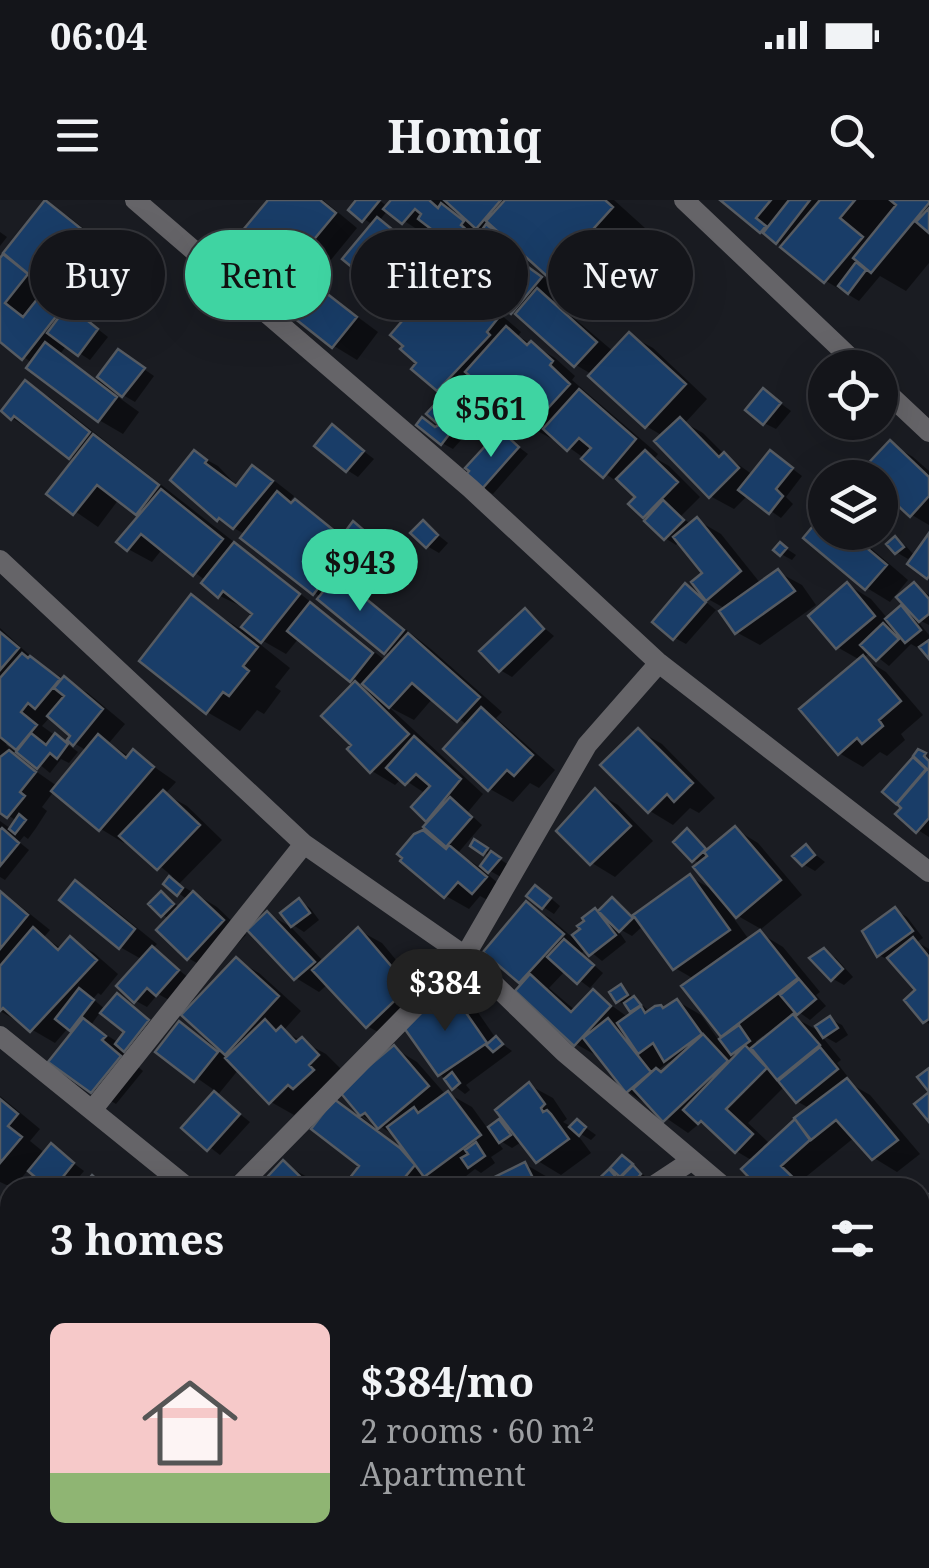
<!DOCTYPE html>
<html lang="en">
<head>
<meta charset="utf-8">
<style>
	body { margin:0; font-family:"Noto Serif",serif; background:#1d1e23; color:#f1f3f6; height:100vh; display:flex; flex-direction:column; font-size:38px; white-space:nowrap }
	* { box-sizing:border-box; margin:0 }
	p { font-size:32px; color:#9d9fa2 }
	.icon { flex:none; width:55px; height:55px; fill:none; stroke:currentColor; stroke-width:2; stroke-linecap:round; stroke-linejoin:round }
	.map { position:relative; flex:1; overflow:hidden }
	.drawer { position:absolute; left:0px; top:978px; width:930px; height:392px; display:flex; flex-direction:column; background:#14151a; border-radius:30px 30px 0 0; box-shadow:0 10px 40px #0002,0 0 0 2px #333439 }
	.drawer>* { flex:none }
	.banner { position:absolute; left:30px; top:30px; width:870px; height:90px; display:flex; gap:20px }
	.controls { position:absolute; left:808px; top:150px; display:grid; gap:20px }
	.controls a { display:grid; place-items:center; width:90px; height:90px; border-radius:50%; background:#14151a; box-shadow:0 10px 40px #0002,0 0 0 2px #333439; font-size:50px }
	.price { position:absolute; translate:-50% -85px; padding:0 22px; border-radius:35px; background:#3fd4a2; color:#111; font-size:32px; line-height:65px; filter:drop-shadow(0 2px 5px #0008) }
	.price::after { content:''; position:absolute; left:50%; top:60px; width:30px; height:22px; margin-left:-15px; background:inherit; clip-path:polygon(0 0,100% 0,50% 100%) }
	.price.on { background:#222; color:#fff }
	ul { padding:0; list-style:none }
	li { display:flex; align-items:center; gap:30px; height:250px; padding:0 50px }
	li+li { border-top:2px solid #333439 }
	li span { display:grid; place-items:center; flex:none; width:280px; height:200px; border-radius:15px; color:#555 }
	li>.icon { margin-inline-start:auto }
	span .icon { width:120px; height:120px; fill:#fffc; stroke-width:1 }
	li b { font-size:42px }
	h2 { display:flex; justify-content:space-between; align-items:center; height:120px; padding:0 50px; font-size:42px }
	.pill { padding:0 35px; border-radius:45px; background:#14151a; box-shadow:0 10px 40px #0002,0 0 0 2px #333439; font-size:35px; line-height:90px }
	.pill.on { background:#3fd4a2; color:#111 }
	.status { display:flex; justify-content:space-between; align-items:center; height:70px; padding:0 50px; background:#14151a; direction:ltr }
	.status svg { height:28px; fill:currentColor }
	header { display:flex; justify-content:space-between; align-items:center; height:130px; padding:0 50px; background:#14151a; font-size:45px; font-weight:700 }
	.map>svg:first-child { display:block }
	.shadow { fill:#0007; fill-rule:evenodd }
	.building { fill:#193d68; stroke:#565b62; stroke-width:2.5 }
	.lines { fill:none; stroke-linecap:round; stroke-linejoin:round }
	.street { stroke:#656468; stroke-width:20 }
</style>
</head>
<body>
<div class="status"><b>06:04</b><svg viewBox="0 0 49 12"><path d="M0 12V9h3v3zM5 12V6h3v6zM10 12V3h3v9zM15 12V0h3v12zM26 1h20v11H26zM47 4h2v5h-2z"/></svg></div>
<header><svg class="icon" aria-label="menu" viewBox="0 0 24 24"><path d="M4 6h16M4 12h16M4 18h16"/></svg>Homiq<svg class="icon" aria-label="search" viewBox="0 0 24 24"><circle cx="10" cy="10" r="6"/><path d="M15 15l6 6"/></svg></header>
<div class="map">
<svg width="929" height="1368" viewBox="0 0 929 1368">
	<rect width="100%" height="100%" fill="#1a1c22"/>
	<path class="shadow" d="M271 0H323L357 28 312 83 378 132 357 160 334 146 282 106 284 103 258 88Z
		M359 0H379L388 7 394 0H614L645 28 584 95 550 76 524 52 518 59 564 92 555 102 614 152 629 135 653 148 707 199 685 223 703 233 725 255 753 275 781 260 802 276 786 297 793 304 781 318 748 295 734 309 710 296 663 236 646 226 593 175 576 165 470 76 462 86 478 95 521 132 518 136 555 158 575 176 572 180 658 254 655 258 669 266 700 297 681 316 691 325 697 320 721 334 761 384 778 372 802 385 816 405 760 445 736 432 726 409 708 399 706 373 680 341 676 345 665 338 644 316 638 297 556 238 554 240 530 227 518 207 481 182 471 192 492 210 482 221 468 212 450 231 461 240 453 249 442 243 437 229 441 224 430 214 448 194 438 189 420 163 415 110 389 95 373 25 351 10ZM451 3 468 21 447 9ZM388 10 427 36 433 28 439 32 423 52 379 21Z
		M724 0H817L820 3 823 0H929V63L906 91 880 76 859 101 826 81Z
		M46 3 69 17 116 54 110 61 122 70 87 114 74 106 72 109 108 137 90 160 67 145 60 154 97 181 119 152 154 176 135 202 116 191 114 194 139 212 123 234 99 220 29 167 32 163 0 139V62ZM49 89 71 104 63 115 39 101Z
		M0 32 7 37 0 46Z
		M25 184 49 197 386 461 391 456 246 335 218 319 173 280 194 253 218 266 238 287 253 268 276 282 294 296 291 300 345 337 364 331 375 340 360 360 372 370 352 387 432 450 502 512 496 518 555 570 539 588 530 583 513 602 490 589 467 525 433 498 414 520 389 507 483 594 468 612 482 625 458 653 481 668 490 656 473 645 475 642 510 666 501 677 485 668 484 671 508 692 497 705 480 696 469 709 446 696 404 661 423 632 442 641 427 620 426 594 402 578 395 585 372 571 350 549 355 545 357 483 299 438 286 454 258 438 256 441 290 468 275 487 281 491 264 514 257 510 240 531 207 512 191 397 242 430 255 413 220 396 204 383 206 381 163 348 152 362 128 349 142 315 119 299 98 327 50 294 76 260 12 218Z
		M764 191 791 211 776 229 764 223Z
		M332 227 374 259 358 277 347 270Z
		M500 233 528 254 493 294 482 288Z
		M890 243 913 257 929 271V325L912 315 880 285Z
		M825 316V332H852L908 380 890 402 867 388 807 337Z
		M423 323 448 343 439 353 427 346Z
		M895 339 906 346 913 354 908 359 896 352Z
		M781 345 796 355 792 360 781 354Z
		M848 385 871 399 888 419 901 408 915 416 914 385 929 395V425L915 418 929 435V455L921 445 918 448 911 444 889 466 871 452 863 458 886 472 923 515 901 534 905 540 887 556 880 552 863 567 839 553 860 460 837 447Z
		M686 386 716 410 686 444 675 438Z
		M525 412 554 436 512 477 500 470Z
		M0 428 39 464 88 493 125 524 109 543 130 557 134 553 176 582 165 594 187 606 222 640 179 684 217 707 246 735 211 771 188 758 170 719 163 715 162 694 180 708 188 700 166 684 172 676 127 639 124 643 101 629 54 591 42 607 47 611 36 628 28 639 24 636 19 642 29 650 5 680 0 677V621L11 629 17 621 0 610V538H5L0 533ZM51 516 73 535 74 543 87 551 57 586 14 556 16 552 6 545 8 542 22 550 50 573 61 559 69 563 78 552 42 526Z
		M639 531 662 544 715 598 699 613 690 608 673 625 650 611Z
		M919 552 929 558V637L918 630 905 607 885 592 913 560 924 566Z
		M595 592 618 605 653 641 615 677 592 663 560 630Z
		M735 629 758 643 802 695 761 729 738 716 730 706 727 709 750 741 760 733 783 747 820 792 816 795 826 806 810 820 796 810 790 815 824 834 830 819 842 825 848 835 836 843 820 834 841 860 837 863 848 877 844 880 870 895 920 954 897 972 874 958 855 937 802 980 810 988H763L753 961 736 951 717 933 700 923 688 933 627 891 599 857 576 844 521 780 526 705 550 718 573 738 613 700 634 717 690 677 717 692 701 664 694 660 687 632 710 650ZM644 725 675 768 694 779 726 837 720 842 701 815 677 801 665 810 650 812 621 787 618 801 636 813 629 818 593 792 576 811 549 788 566 770 590 788 603 773 581 754 586 748 602 761 626 742 616 727 632 736ZM767 833 770 836 756 848V841ZM669 862 673 864 663 874 659 869ZM785 886 798 902 811 909 770 944 748 923Z
		M806 647 825 662 815 671 803 664Z
		M76 684 99 697 157 744 152 749 189 778 169 800 158 794 147 807 136 801 143 760 120 747Z
		M0 690 50 730 44 737 62 749 70 739 94 753 118 774 101 795 98 793 93 799 106 810 128 803 159 828 124 855 143 871 116 904 93 890 76 831 69 827 55 843 0 811ZM101 811 127 832 119 843 91 825Z
		M547 695 560 706 554 714 543 707Z
		M299 701 310 708 319 720 304 732 293 725Z
		M895 710 907 717 923 738 917 742 929 749V824L925 821 918 790 890 761 879 755Z
		M268 714 291 727 324 762 358 730 382 743 431 802 421 812 451 794 475 808 497 840 512 851 466 885 470 890 465 894 439 874 405 826 391 839 367 826 328 784 319 792 296 778 250 730Z
		M824 751 836 758 853 777 844 785 833 779Z
		M236 760 259 773 301 811 283 831 326 854 341 869 318 901 312 897 294 915 271 902 239 869 217 896 250 922 220 955 185 928 217 892 158 851 179 824 211 843Z
		M394 848 417 862 446 895 449 894 472 907 488 929 500 922 511 928 529 885 553 898 567 919 563 922 572 927 578 922 596 935 591 940 574 930 591 953 561 975 538 961 523 941 512 948 494 937 503 949 491 957 495 963 481 973 475 969 451 988 436 981 430 988H345L362 966 335 902 362 917 407 954 396 936 363 916 343 892Z
		M0 896 40 929 30 941 46 954 52 947 84 971 70 988H51L29 969 13 988 0 982Z
		M623 958 651 981 645 988H593L609 973 626 982 613 967Z
		M283 963 307 977 318 988H260Z
		M525 964 549 978 553 988H478Z
		M929 997V1090L920 1084V1003Z
		M1 1028 10 1034V1096L6 1097 10 1103V1144L3 1147 10 1151V1211L0 1217Z
		M920 1172 929 1177V1272L926 1270 929 1289 920 1294Z
		M74 1360H160L151 1368H81Z
		M169 1360H315L321 1368H159Z
		M419 1360H450L442 1368H427Z
		M518 1360H558L560 1368H506Z
		M645 1360H719L723 1368H648Z
		M720 1360H742L730 1366Z
		M876 1360H902L906 1368H876L873 1362Z"/>
	<path class="building" d="M45 0 94 39 88 46 100 55 62 102 3 53Z
		M268 0H320L336 13 281 79 275 74 257 90 238 75 241 70 222 55Z
		M356 0H380L362 22 348 10Z
		M391 0H429L438 8 441 3 464 21 461 25 470 33 442 69 420 52 435 32 418 19 421 14 415 9 402 24 383 9Z
		M444 0H501L476 29Z
		M505 0H605L613 7 549 78 486 21Z
		M720 0H771L756 18 766 26 760 33Z
		M789 0H810L776 44 763 33Z
		M820 0H855L840 18 863 37 824 83 780 47Z
		M890 0H929V3L871 73 853 58 896 5Z
		M929 8V33L916 22Z
		M377 17 442 70 410 108 391 93 388 97 342 59Z
		M486 24 502 37 496 44 542 77 511 114 449 62 475 31 479 34Z
		M3 54 28 74 5 103 23 117 38 98 58 114 22 160 0 142V58Z
		M856 62 866 70 848 94 838 86Z
		M303 75 357 117 332 148 279 106Z
		M441 76 449 84 454 78 499 117 487 132 490 135 437 191 411 169 416 163 400 149 403 146 390 135Z
		M537 88 597 142 574 167 515 114Z
		M68 105 98 129 78 156 47 133Z
		M506 126 527 145 531 141 553 161 550 165 570 184 529 229 510 211 514 207 490 186 486 190 465 172Z
		M629 132 686 184 645 228 588 176Z
		M45 142 117 197 98 222 26 168Z
		M118 149 145 168 122 197 97 177Z
		M25 180 90 232 69 259 14 216 11 220 1 211Z
		M457 180 482 202 469 216 457 205 439 225 426 214Z
		M763 188 781 203 763 225 745 210Z
		M579 189 636 239 603 278 581 259 591 248 579 238 567 251 543 229Z
		M422 217 435 227 441 224 451 232 441 245 416 225Z
		M680 217 719 257 724 252 739 268 709 298 654 241Z
		M332 224 364 251 346 272 314 246Z
		M500 230 519 247 481 290 465 276 469 271 465 268Z
		M93 234 159 285 136 315 97 285 73 315 46 294Z
		M890 240 929 277V296L910 317 880 289V278H868L861 271Z
		M194 250 207 260 205 263 236 286 252 265 273 281 233 329 219 318 217 321 170 280Z
		M645 250 678 282 643 318 628 304 635 297 616 279Z
		M770 250 793 268 776 289 783 296 769 314 738 290Z
		M161 289 223 339 193 376 141 334 127 351 116 342Z
		M277 291 291 303 295 299 342 337 327 355 337 364 313 395 240 338Z
		M663 300 684 320 664 340 644 321Z
		M824 313 825 332H848L887 365 865 390 803 338Z
		M697 317 741 371 706 401 691 382 702 373 673 337Z
		M423 320 438 335 426 348 410 333Z
		M353 321 366 332 347 353 336 344Z
		M929 333V376L927 379 907 364Z
		M895 336 904 347 895 354 886 344Z
		M234 342 300 394 261 443 241 427 252 414 223 391 218 398 201 383Z
		M780 342 787 348 780 356 773 350Z
		M350 351 363 362 352 376 338 365Z
		M778 369 795 391 735 434 719 411Z
		M337 375 404 430 384 454 317 399Z
		M847 382 875 416 836 449 808 416Z
		M914 382 929 399V414L919 422 896 397Z
		M685 383 706 402 673 440 652 422Z
		M191 394 258 447 243 466 249 471 229 496 223 492 206 514 139 461Z
		M310 402 373 453 350 482 287 431Z
		M901 405 921 430 905 443 885 419Z
		M525 408 544 429 499 472 479 451Z
		M883 423 899 439 876 461 860 445Z
		M0 432 19 448 0 470Z
		M408 433 480 497 457 522 412 483 389 508 362 484Z
		M929 440V459L919 447Z
		M22 453 28 458 30 456 60 479 35 509 28 503 21 512 37 525 16 550 0 537V478Z
		M863 455 901 501 879 520 883 526 862 544 857 538 838 555 799 509Z
		M64 476 103 509 73 546 67 540 70 536 47 516 64 496 54 488Z
		M355 481 409 534 370 573 347 549 351 545 321 516Z
		M481 507 533 555 514 576 507 570 488 591 443 549Z
		M638 528 693 583 674 602 667 594 648 613 600 565Z
		M31 533 46 545 55 533 68 544 57 559 50 553 37 569 16 552Z
		M98 534 126 558 133 549 154 567 99 631 51 591Z
		M414 536 461 579 426 622 411 607 430 586 416 574 405 585 386 568Z
		M918 549 926 553 924 556 929 561V618L916 633 895 614 901 608 897 604 927 569 913 556Z
		M9 550 36 572 20 592 25 596 7 618 0 613V557Z
		M913 557 926 569 896 604 882 592Z
		M595 588 631 626 590 665 556 631Z
		M163 590 200 625 157 670 119 636Z
		M450 597 472 617 446 647 423 627Z
		M19 614 26 620 15 634 9 629Z
		M735 626 781 680 736 718 693 667 707 656 704 652Z
		M2 628 19 643 0 666V630Z
		M687 628 706 649 692 662 673 642Z
		M423 630 446 649 449 645 487 677 472 694 458 682 444 698 400 661 402 658 397 654 414 634Z
		M474 639 488 648 483 655 470 646Z
		M806 644 815 655 802 666 792 656Z
		M491 651 501 658 488 673 480 666Z
		M690 674 730 730 673 770 633 715Z
		M169 676 183 688 177 696 163 684Z
		M75 680 135 729 119 749 59 700Z
		M535 685 551 698 542 709 526 696Z
		M0 691 28 715 0 749Z
		M161 691 174 704 161 717 148 704Z
		M193 691 224 720 187 760 156 730Z
		M612 697 633 718 619 732 598 711Z
		M299 698 310 713 291 727 280 713Z
		M526 701 564 734 519 783 483 752Z
		M895 707 913 731 877 757 862 731Z
		M595 708 616 735 589 756 572 735 580 729 577 726 584 721 582 718Z
		M267 711 315 762 294 780 247 730Z
		M33 727 58 750 70 736 97 760 30 832 3 808 0 811V766Z
		M358 727 409 787 366 828 312 770Z
		M760 730 798 778 721 837 681 786Z
		M913 737 929 757V819L923 823 904 800 915 790 887 758Z
		M564 739 594 765 577 784 547 757Z
		M152 746 179 770 156 796 147 788 134 803 116 786Z
		M824 748 843 769 831 781 809 758Z
		M236 757 279 796 225 855 181 815Z
		M530 774 571 812 593 789 611 806 574 846 515 791Z
		M799 779 816 799 797 815 780 795Z
		M621 784 628 795 616 803 609 792Z
		M79 788 94 800 70 831 55 819Z
		M451 791 487 843 438 876 402 825Z
		M117 793 149 820 124 852 115 844 124 832 100 813Z
		M634 796 641 805 630 812 624 803Z
		M677 799 702 834 664 862 653 843 638 854 617 823 641 806 645 813 655 806 661 805 663 808Z
		M793 814 820 845 777 880 751 848Z
		M830 816 838 828 823 838 815 826Z
		M83 818 106 836 102 840 121 856 91 893 48 862Z
		M608 818 651 872 626 893 583 838Z
		M265 819 276 831 281 826 296 842 302 837 319 855 309 865 314 870 293 889 288 885 269 904 225 858Z
		M179 821 218 852 194 882 155 852Z
		M739 825 750 841 731 855 719 839Z
		M703 834 728 861 663 922 633 889 656 868 661 872Z
		M496 836 503 844 493 852 486 845Z
		M394 845 429 886 378 929 365 913 360 916 339 891Z
		M745 845 767 868 726 909 753 934 735 953 701 921 698 924 683 910Z
		M820 847 838 869 796 903 778 881Z
		M929 868V892L917 877Z
		M452 872 460 883 452 890 444 879Z
		M847 878 898 940 872 960 836 920 811 940 794 918Z
		M529 882 545 904 541 908 543 912 547 910 551 914 569 939 536 963 495 910Z
		M214 891 240 914 207 951 181 928Z
		M448 891 481 935 424 977 387 927 414 907 418 913Z
		M929 892V922L914 904Z
		M0 899 18 914 8 926 22 937 0 963Z
		M334 899 400 948 415 965 396 988H342L359 966 311 929Z
		M499 919 511 935 499 943 488 927Z
		M577 919 586 927 579 936 569 927Z
		M795 919 810 940 781 966 804 988H759L741 969Z
		M476 942 485 956 468 968 461 958 468 954 465 950Z
		M51 943 74 963 54 988H48L28 971Z
		M622 955 633 964 620 977 610 968Z
		M283 960 312 988H257Z
		M525 962 538 988H472Z
		M633 965 641 974 628 988 619 979Z
		M609 969 622 984 617 988H589Z
		M92 975 106 988H81Z
		M929 994V1045L920 1029V1000Z
		M0 1025 10 1036V1100L0 1089Z
		M920 1030 929 1047V1051L920 1056Z
		M929 1061V1082L928 1080 920 1084V1066Z
		M10 1122V1148L0 1136V1130Z
		M0 1152 10 1169V1185L0 1191Z
		M920 1171 929 1185V1256L920 1262Z
		M0 1286 10 1295V1310L0 1311Z
		M71 1360H122L113 1368H78Z
		M123 1360H133L138 1366 120 1368 117 1364Z
		M165 1360H237L226 1368H155Z
		M253 1360H304L307 1364 303 1368H243Z
		M512 1360H527L530 1368H503L502 1364Z
		M528 1360H550L552 1368H531Z
		M642 1360H703L704 1363 691 1368H645Z
		M895 1360 899 1368H873L869 1361Z"/>
	<g class="lines">
		<path class="street" d="M135 0 470 288 659 463 929 672
			M684 0 861 168
			M880 186 929 232
			M0 360 304 644 465 756 564 852 725 988
			M0 836 188 988
			M93 909 304 644
			M237 988 465 756 587 545 659 463
			M650 988 691 961
			M920 1139 929 1147
			M0 1320 10 1319
			M920 1323 929 1319
			M583 1360 591 1368
			M812 1368 831 1360"/>
	</g>
</svg>
<div class="controls">
<a><svg class="icon" aria-label="locate" viewBox="0 0 24 24"><circle cx="12" cy="12" r="6"/><path d="M12 2v4M12 18v4M2 12h4M18 12h4"/></svg></a>
<a><svg class="icon" aria-label="layers" viewBox="0 0 24 24"><path d="M12 4l9 5-9 5-9-5zM3 14l9 5 9-5"/></svg></a>
</div>
<b class="price" style="left:491px;top:260px">$561</b>
<b class="price" style="left:360px;top:414px">$943</b>
<b class="price on" style="left:445px;top:834px">$384</b>
<div class="banner">
<a class="pill">Buy</a>
<a class="pill on">Rent</a>
<a class="pill">Filters</a>
<a class="pill">New</a>
</div>
<section class="drawer">
<h2>3 homes<svg class="icon" aria-label="filters" viewBox="0 0 24 24"><path d="M4 7h16M4 17h16"/><circle cx="9" cy="7" r="2"/><circle cx="15" cy="17" r="2"/></svg></h2>
<ul>
<li><span style="background:linear-gradient(#f6c9c9 75%,#8fb573 0)"><svg class="icon" aria-label="home" viewBox="0 0 24 24"><path d="M3 11l9-7 9 7M6 9v11h12V9"/></svg></span><div><b>$384/mo</b><p>2 rooms · 60 m²</p><p>Apartment</p></div></li>
</ul>
</section>
</div>
</body>
</html>
